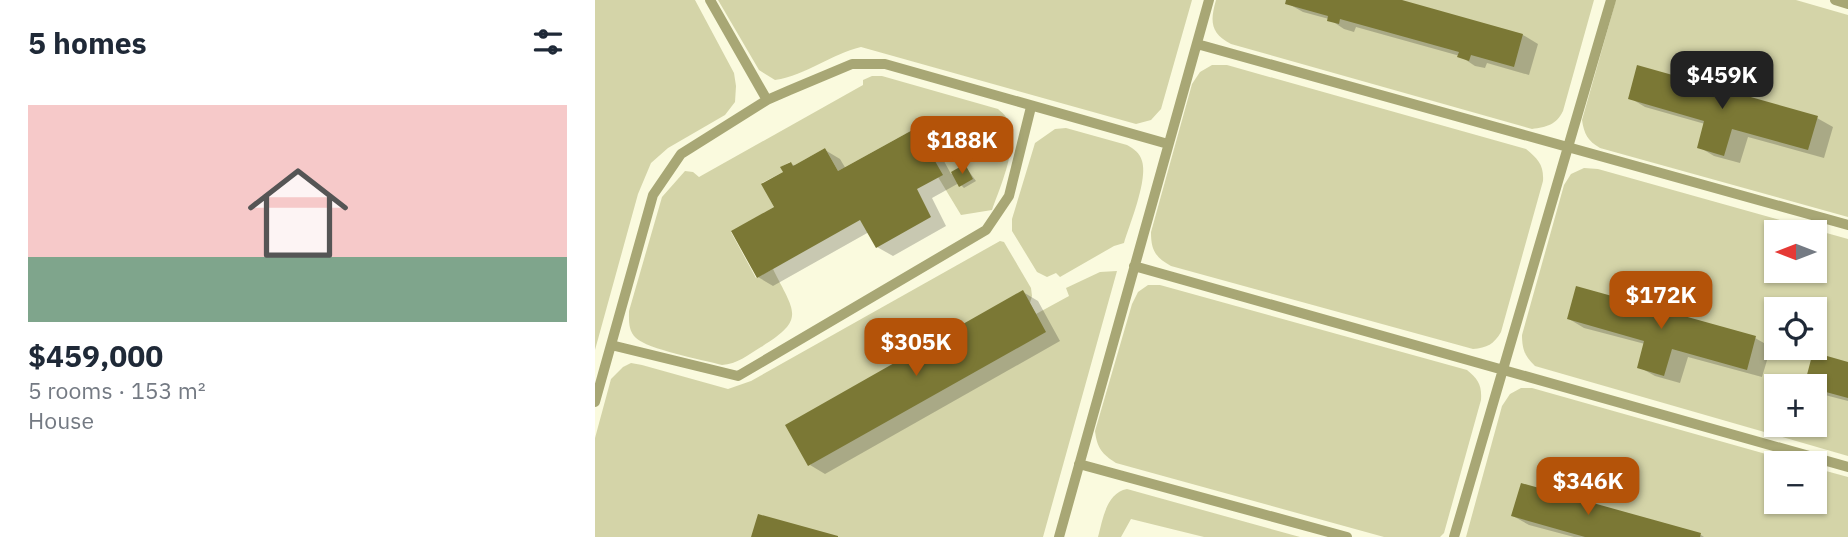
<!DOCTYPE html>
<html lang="en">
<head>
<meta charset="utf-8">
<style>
	body { margin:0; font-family:"IBM Plex Sans",sans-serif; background:#f2f2f3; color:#1f2937; height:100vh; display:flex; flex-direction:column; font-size:26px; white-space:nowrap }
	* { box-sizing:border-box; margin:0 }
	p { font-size:23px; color:#747a83 }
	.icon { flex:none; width:38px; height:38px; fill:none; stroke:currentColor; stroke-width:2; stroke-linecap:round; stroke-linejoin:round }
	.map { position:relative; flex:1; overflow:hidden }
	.side { display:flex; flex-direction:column; background:#fff; width:595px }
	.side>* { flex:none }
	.needle { width:46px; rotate:270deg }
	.tools { position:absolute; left:1169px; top:220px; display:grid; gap:14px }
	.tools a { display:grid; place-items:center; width:63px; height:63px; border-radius:0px; background:#fff; box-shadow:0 2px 5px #0004; font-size:35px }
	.price { position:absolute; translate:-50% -60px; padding:0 16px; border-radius:14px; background:#b45309; color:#fff; font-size:23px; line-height:46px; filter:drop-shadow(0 2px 4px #0008) }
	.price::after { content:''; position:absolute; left:50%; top:42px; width:21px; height:16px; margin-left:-10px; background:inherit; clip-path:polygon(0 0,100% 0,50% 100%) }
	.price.active { background:#222; color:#fff }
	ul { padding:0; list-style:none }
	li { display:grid; align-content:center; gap:14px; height:371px; padding:0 28px }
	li+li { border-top:2px solid #e0e1e3 }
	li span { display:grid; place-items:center; height:217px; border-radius:0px; color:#555 }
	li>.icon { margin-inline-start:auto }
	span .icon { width:126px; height:126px; fill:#fffc; stroke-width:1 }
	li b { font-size:30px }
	h2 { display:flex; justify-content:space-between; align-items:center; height:84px; padding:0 28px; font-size:30px }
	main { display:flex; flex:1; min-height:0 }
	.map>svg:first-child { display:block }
	.grass { fill:#d4d4a8; fill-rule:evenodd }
	.shadow { fill:#0003 }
	.building { fill:#7b7835 }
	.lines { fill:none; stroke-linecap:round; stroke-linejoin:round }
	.service { stroke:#a8a775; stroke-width:10 }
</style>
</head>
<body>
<main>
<section class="side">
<h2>5 homes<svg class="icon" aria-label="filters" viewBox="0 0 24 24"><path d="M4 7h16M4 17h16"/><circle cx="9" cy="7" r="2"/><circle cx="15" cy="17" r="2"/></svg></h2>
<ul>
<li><span style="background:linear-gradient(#f6c9c9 70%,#7fa58c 0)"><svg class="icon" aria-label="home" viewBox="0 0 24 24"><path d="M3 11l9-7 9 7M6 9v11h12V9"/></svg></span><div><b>$459,000</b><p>5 rooms · 153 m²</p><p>House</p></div></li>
</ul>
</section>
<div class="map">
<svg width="1253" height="537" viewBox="0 0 1253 537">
	<rect width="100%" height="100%" fill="#fafade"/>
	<path class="grass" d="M0 0H100L139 73 141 86 140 102 130 115 73 148 56 163 43 194 0 350Z
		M123 0H597L566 109 556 120 541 124 266 47C236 54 212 75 180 80L164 70Z
		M621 0H999L968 111C961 125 952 127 937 129L636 44C615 33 615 21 621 0Z
		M1021 0H1201L1253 15V217L1005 148C993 141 989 134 987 120Z
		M617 65H632L931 149C943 159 949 165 948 181L906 332C899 344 892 348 878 349L576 266C560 257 556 250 556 232L597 84 605 72Z
		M277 76H287L403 109C409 114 414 119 416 127 421 150 405 188 397 210L366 215 343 177 347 175 321 128 243 171 230 148 198 166 195 162 186 167 188 172 167 183 179 207 136 232 161 278 178 269C199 312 212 319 166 347 153 355 142 364 127 365 108 360 52 349 41 338 33 331 34 320 34 311L67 197 90 171 98 172 104 177 268 85V80Z
		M471 128 532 145C539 149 545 153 547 161 553 180 535 223 529 243L519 246 465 277 461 273 452 277 442 272 417 231V219L440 143 460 129Z
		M989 168 1003 169 1253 239V456L940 366C930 357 927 349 927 335L969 185 976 174ZM1181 233H1220V271H1181ZM1181 310H1220V348H1181ZM1181 387H1220V425H1181Z
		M405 241 409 242 436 288 437 296 435 303 441 314 474 296 471 288 505 272 522 271 448 537H0V438L16 379 28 367 36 363 47 365 133 389 156 381Z
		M553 285H565L872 370C883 379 887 385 886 400L849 533 845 537H789L521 463C507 454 502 448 500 431L537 304 543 292Z
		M926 388H937L1206 464H1181V502H1220V468L1253 477V537H871L907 406 915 394Z
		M532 489 705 537H609L536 519 526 537H503C508 519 511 493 532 489Z"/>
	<path class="shadow" d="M693 0H801L928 35 943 44 934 75 892 63 890 68 880 66 865 56 761 27 759 32 749 29 734 19 708 12 692 3Z
		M1035 98 1222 118 1238 127 1229 158 1153 137 1145 163 1119 156 1104 147 1110 124 1050 107Z
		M321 130 337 139 356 174 370 166 381 181 369 188 364 183 337 198 351 226 298 256 282 247 274 232 178 286 163 277 190 172 196 164 201 166 230 150 245 159 251 169Z
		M428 292 443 301 465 341 230 474 215 465Z
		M974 319 1160 338 1176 347 1167 377 1093 357 1085 383 1060 376 1044 367 1050 344 989 328Z
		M1253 364V401L1226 394 1220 390V387L1211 385Z
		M918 516 1106 535 1109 537H979L934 525Z"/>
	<path class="building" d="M691 0H807L928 34 919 67 876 55 874 61 862 57 864 52 745 19 744 24 732 21 733 16 690 4Z
		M1042 65 1223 116 1213 150 1137 129 1129 156 1102 148 1109 121 1033 99Z
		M321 128 348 175 322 189 336 217 281 248 265 220 162 278 136 231 179 207 166 184 188 172 185 167 196 162 198 166 230 148 243 171Z
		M370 164 378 179 364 187 356 172Z
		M981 286 1161 336 1152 370 1077 349 1069 376 1042 368 1049 341 972 319Z
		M428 290 451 332 213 466 190 425Z
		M1218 352 1253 362V398L1220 389V387L1209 386Z
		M926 483 1106 533 1105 537H990L916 516Z
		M163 514 243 536V537H156Z"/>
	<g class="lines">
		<path class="service" d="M115 0 172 100
			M1240 0 1253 4
			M602 44 1253 225
			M539 266 1253 467
			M16 345 143 376 391 230 414 196 436 107
			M0 402 58 195 86 154 172 100 195 90 257 64H290L573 144
			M484 464 752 537
			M464 537 614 0
			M859 537 1016 0"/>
	</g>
</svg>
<div class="tools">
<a><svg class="needle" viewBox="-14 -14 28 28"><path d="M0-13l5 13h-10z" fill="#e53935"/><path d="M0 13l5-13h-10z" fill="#747a83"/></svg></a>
<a><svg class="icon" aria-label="locate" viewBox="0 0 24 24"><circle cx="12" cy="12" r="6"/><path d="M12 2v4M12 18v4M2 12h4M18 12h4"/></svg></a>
<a>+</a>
<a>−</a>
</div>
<b class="price active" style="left:1127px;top:111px">$459K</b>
<b class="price" style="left:367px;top:176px">$188K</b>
<b class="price" style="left:1066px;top:331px">$172K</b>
<b class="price" style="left:321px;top:378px">$305K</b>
<b class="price" style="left:993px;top:517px">$346K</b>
</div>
</main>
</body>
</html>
